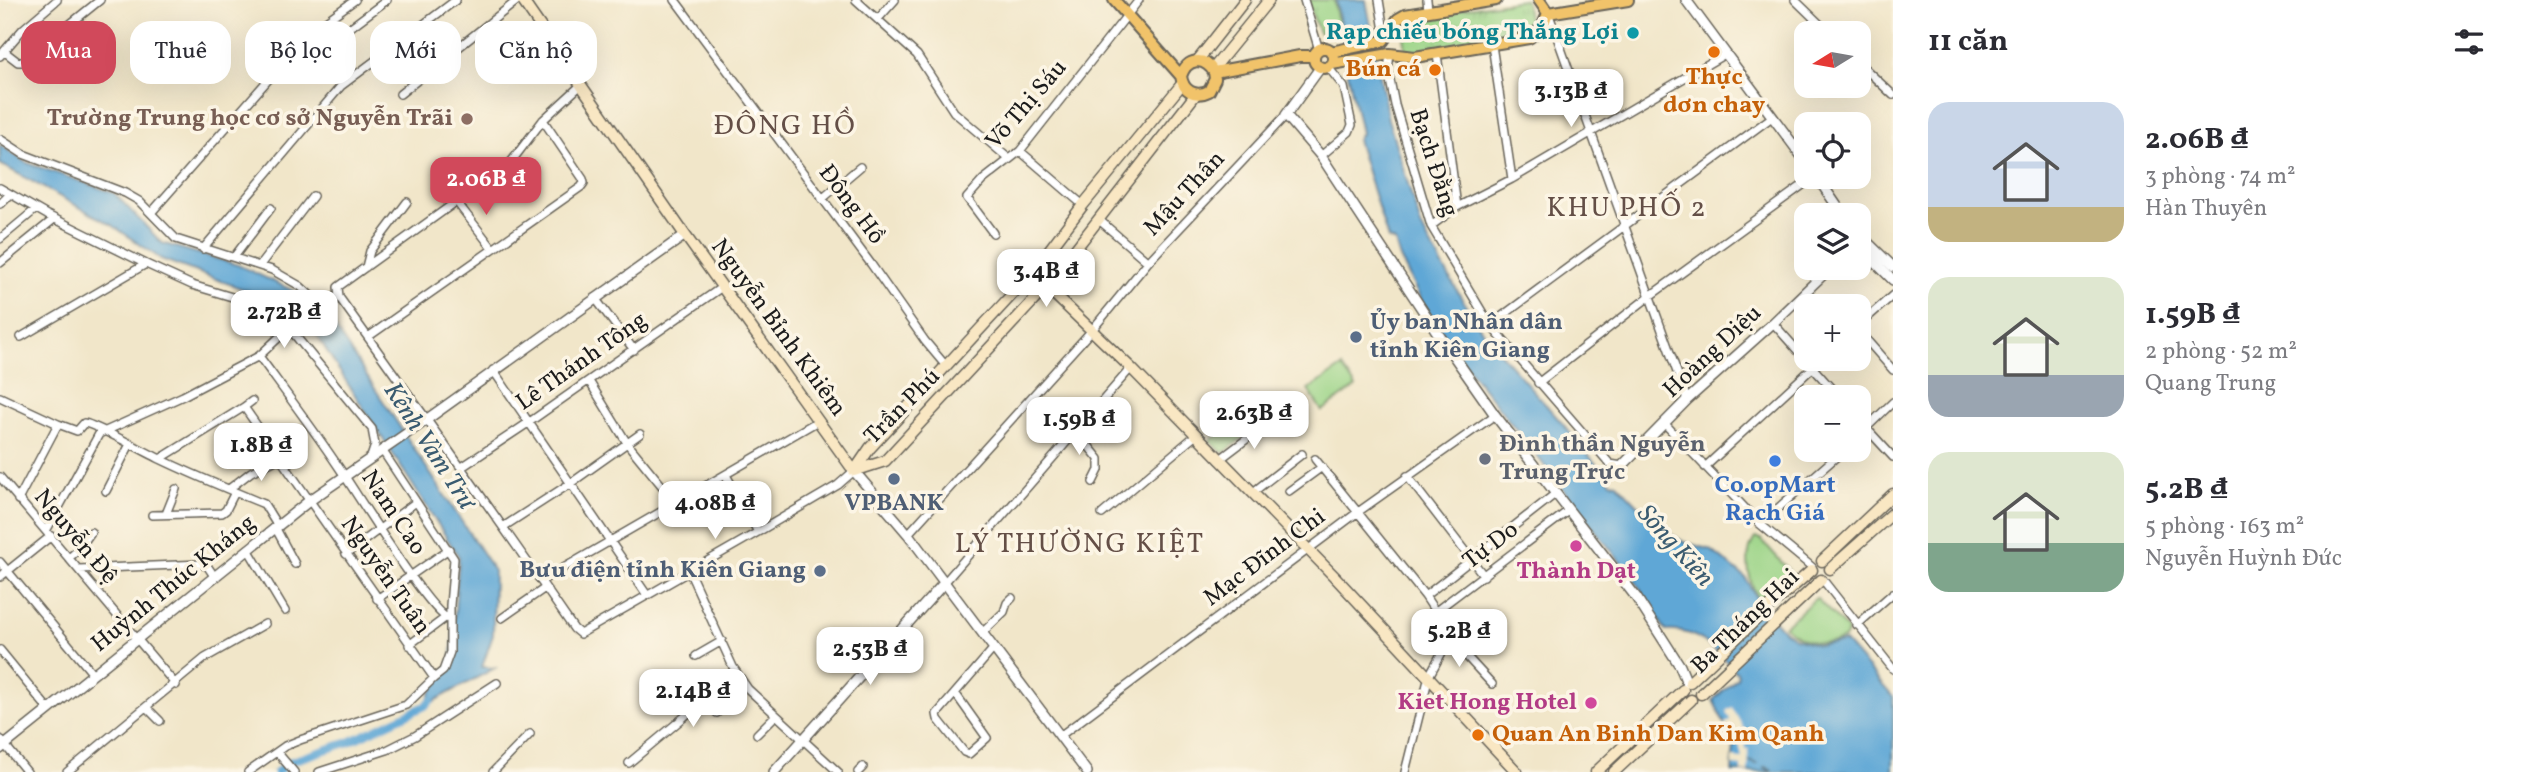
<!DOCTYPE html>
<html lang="vi">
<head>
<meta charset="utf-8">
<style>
	body { margin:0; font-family:Vollkorn,serif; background:#f2f2f3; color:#2b2b33; height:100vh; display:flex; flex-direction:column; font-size:26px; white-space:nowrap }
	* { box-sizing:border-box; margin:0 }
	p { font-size:23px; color:#7c7c81 }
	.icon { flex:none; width:38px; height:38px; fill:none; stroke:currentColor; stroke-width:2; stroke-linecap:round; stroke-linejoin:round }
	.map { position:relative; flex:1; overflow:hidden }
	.sheet { display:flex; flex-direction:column; background:#fff; width:630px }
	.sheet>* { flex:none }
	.guide { position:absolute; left:21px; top:21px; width:665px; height:63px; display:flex; gap:14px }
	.needle { width:46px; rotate:259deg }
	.tools { position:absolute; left:1794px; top:21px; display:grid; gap:14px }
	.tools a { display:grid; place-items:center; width:77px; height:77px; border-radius:14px; background:#fff; box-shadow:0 7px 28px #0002; font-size:35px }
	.price { position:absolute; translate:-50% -60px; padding:0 16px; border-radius:14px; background:#fff; color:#222; font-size:23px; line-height:46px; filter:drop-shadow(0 2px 4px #0008) }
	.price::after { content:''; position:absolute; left:50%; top:42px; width:21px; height:16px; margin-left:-10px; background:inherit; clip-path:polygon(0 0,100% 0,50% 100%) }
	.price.active { background:#d1495b; color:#fff }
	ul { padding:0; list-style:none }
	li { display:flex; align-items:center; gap:21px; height:175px; padding:0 35px }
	li span { display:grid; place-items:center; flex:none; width:196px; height:140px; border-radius:21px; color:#555 }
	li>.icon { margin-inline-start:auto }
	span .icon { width:84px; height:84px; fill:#fffc; stroke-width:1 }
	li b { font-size:30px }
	h2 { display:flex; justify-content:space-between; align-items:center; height:84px; padding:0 35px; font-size:30px }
	.tag { padding:0 24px; border-radius:21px; background:#fff; box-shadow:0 7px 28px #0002; font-size:24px; line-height:63px }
	.tag.active { background:#d1495b; color:#fff }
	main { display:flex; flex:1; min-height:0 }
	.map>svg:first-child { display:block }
	.grass { fill:#9bd487; stroke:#5c7852; stroke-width:2 }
	.park { fill:url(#park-tufts); stroke:#5c7852; stroke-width:2 }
	.water { fill:#5fa7d6; stroke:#3e6279; stroke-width:2 }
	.pier { fill:#f1e6c9 }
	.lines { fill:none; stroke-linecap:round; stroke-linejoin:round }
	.canal { stroke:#5fa7d6; stroke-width:8 }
	.ferry { stroke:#3a5b70; stroke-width:2; stroke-dasharray:9 7; stroke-linecap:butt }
	.minor-casing { stroke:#676359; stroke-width:10 }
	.tertiary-casing { stroke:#676359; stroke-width:12 }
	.secondary-casing { stroke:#676359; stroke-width:13 }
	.primary-casing { stroke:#676359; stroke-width:14 }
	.minor { stroke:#fff; stroke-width:7 }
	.tertiary { stroke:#fff; stroke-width:9 }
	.secondary { stroke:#f9e7c3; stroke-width:10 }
	.primary { stroke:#f1c36a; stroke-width:10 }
	.culture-dot { fill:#0f9aa8; stroke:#fcf5e5; stroke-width:2.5 }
	.food-dot { fill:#e8710a; stroke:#fcf5e5; stroke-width:2.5 }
	.education-dot { fill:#8d6e63; stroke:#fcf5e5; stroke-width:2.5 }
	.service-dot { fill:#5c6f8a; stroke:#fcf5e5; stroke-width:2.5 }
	.worship-dot { fill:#6b7280; stroke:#fcf5e5; stroke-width:2.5 }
	.shop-dot { fill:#3f7fe0; stroke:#fcf5e5; stroke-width:2.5 }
	.hotel-dot { fill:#d1479c; stroke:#fcf5e5; stroke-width:2.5 }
	.labels { text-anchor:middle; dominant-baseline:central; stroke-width:7; stroke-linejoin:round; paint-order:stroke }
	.culture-label { font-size:24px; font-weight:bold; fill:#0d838f; stroke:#fcf5e5; text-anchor:end }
	.food-label { font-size:24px; font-weight:bold; fill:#c56008; stroke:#fcf5e5; text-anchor:end }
	.street-label { font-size:24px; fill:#1c1c1c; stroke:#fcf5e5 }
	.education-label { font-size:24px; font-weight:bold; fill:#785e54; stroke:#fcf5e5; text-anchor:end }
	.service-label { font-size:24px; font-weight:bold; fill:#4e5e75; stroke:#fcf5e5; text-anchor:start }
	.worship-label { font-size:24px; font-weight:bold; fill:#5b616d; stroke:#fcf5e5; text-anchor:start }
	.shop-label { font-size:24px; font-weight:bold; fill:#366cbe; stroke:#fcf5e5 }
	.hotel-label { font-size:24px; font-weight:bold; fill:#b23c85; stroke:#fcf5e5 }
	.water-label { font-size:26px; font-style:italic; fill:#3a5b70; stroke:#fcf5e5 }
	.quarter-label { font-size:28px; letter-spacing:2px; fill:#644f47; stroke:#fcf5e5 }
</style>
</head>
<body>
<main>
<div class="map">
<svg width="1893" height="772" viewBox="0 0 1893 772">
	<defs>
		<pattern id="park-tufts" width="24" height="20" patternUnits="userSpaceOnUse" patternTransform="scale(1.75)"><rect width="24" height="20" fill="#9bd487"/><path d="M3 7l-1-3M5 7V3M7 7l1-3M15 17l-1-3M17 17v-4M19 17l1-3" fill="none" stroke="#85b574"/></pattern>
	</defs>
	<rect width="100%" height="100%" fill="#fcf5e5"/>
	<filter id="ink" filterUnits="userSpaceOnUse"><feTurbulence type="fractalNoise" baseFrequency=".0143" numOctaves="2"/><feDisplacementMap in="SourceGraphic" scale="14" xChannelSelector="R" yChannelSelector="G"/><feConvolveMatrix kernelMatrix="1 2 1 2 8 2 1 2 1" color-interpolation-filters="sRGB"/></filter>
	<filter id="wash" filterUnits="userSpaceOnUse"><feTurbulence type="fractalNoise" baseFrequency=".00686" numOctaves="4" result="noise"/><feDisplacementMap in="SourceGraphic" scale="28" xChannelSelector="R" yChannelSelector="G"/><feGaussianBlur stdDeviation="1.57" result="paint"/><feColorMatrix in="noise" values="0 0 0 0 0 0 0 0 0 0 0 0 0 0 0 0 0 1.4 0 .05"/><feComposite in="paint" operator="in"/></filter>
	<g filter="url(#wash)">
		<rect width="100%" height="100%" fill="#f1e6c9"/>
		<path class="grass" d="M1342 367 1356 387 1322 411 1308 390Z
			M1755 538 1761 539 1792 574 1789 581 1764 604C1749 590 1742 556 1755 538Z
			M1816 598 1844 626 1848 631 1844 639C1824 648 1799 641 1784 626Z"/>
		<path class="park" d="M1307 0H1334L1340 37 1328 36 1319 32Z
			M1525 0 1530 30 1525 35 1411 55 1406 52 1402 21 1404 17Z
			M1255 404 1268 419 1223 453 1210 441Z"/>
		<path class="water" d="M1336 0H1366L1388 119 1421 226 1428 240 1473 318 1492 344 1562 423 1611 482 1617 483 1660 528 1684 542 1711 550 1745 577 1759 603 1784 631 1795 638 1818 645 1845 642 1893 697V772H1732L1734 744 1713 700 1737 678 1738 674C1718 652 1698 628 1666 631L1636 582 1433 324 1400 258 1395 242 1388 239 1357 140 1361 133 1347 69Z
			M0 145 25 162 114 193 162 243 238 265 324 305 338 332 494 571 493 635 482 667 495 668 425 706 431 692 451 664 459 557 308 322 276 301 161 259 112 225 0 164Z"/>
		<path class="pier" d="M1732 707 1744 729 1741 732 1746 749H1749L1748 772H1741V767L1733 766V757L1742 758 1737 735 1732 727 1727 730 1724 724 1730 720 1726 711Z"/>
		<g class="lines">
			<path class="canal" d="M277 772 289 762 349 742 425 706 431 700"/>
			<path class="ferry" d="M1749 761 1779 772
				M1763 767 1773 772"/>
		</g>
	</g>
	<g filter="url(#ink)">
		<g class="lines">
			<g class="minor-casing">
				<path id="minor" d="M675 0 871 264 925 341 946 366
					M856 0 917 55 954 112 1008 158
					M1304 0 1319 50
					M1379 0 1385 37
					M1427 0 1428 10
					M1795 0 1829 33
					M1548 12 1687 400
					M878 19 895 0
					M1492 45 1512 179
					M324 47 387 0
					M5 52 18 62H23L100 0
					M1390 54 1388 70 1395 105 1431 226 1490 325 1610 464 1622 466
					M1437 54 1457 207
					M0 56 23 29 57 0
					M1858 62 1893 95
					M400 94 518 0
					M0 139 23 154 125 193 139 201 176 239 272 270 300 286 312 297 319 299 339 297
					M1020 151 1083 205
					M1321 156 1349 132 1352 125 1344 87 1328 67
					M0 188 47 215 146 264 192 285 262 306 289 328 372 429 375 445 371 457
					M822 199 860 167
					M456 201 493 249
					M0 204 10 194
					M151 213 297 47 316 28 355 0
					M1098 219 1148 262
					M1431 226 1457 207 1512 179 1725 54
					M993 233 967 198 983 180 1020 151 1139 0
					M0 239 36 209
					M203 249 341 86 456 0
					M234 257 271 208
					M0 263 54 219
					M260 265 313 196
					M366 267 370 251 407 202
					M339 297C418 407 497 517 574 629L580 634 758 532 838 485 854 471
					M339 297 338 287 511 162 543 120 581 85
					M595 298 634 350
					M1773 323 1839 397
					M1490 325 1772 117
					M1858 326 1893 295
					M1858 330 1893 370
					M21 337 146 264
					M368 337 581 187 584 183 583 179 543 120
					M259 356C286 393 314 430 340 469 358 495 428 611 450 620
					M493 370 647 595
					M589 381 627 443 676 503
					M1538 383 1650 296 1814 177
					M0 397 58 424 18 500
					M252 401 244 407 434 678 443 671 450 652V605L454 559 382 450
					M1858 419 1893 457
					M58 424 77 431 84 423C92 423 146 452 158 458 191 474 225 488 259 502L264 504 277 525
					M1665 424 1760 524 1812 567
					M1077 432 1099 459V470L1093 482
					M1858 436 1893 402
					M160 459 244 407
					M1315 459 1425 596 1444 625 1447 635 1446 645 1429 676 1405 772
					M1219 460 1273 419
					M462 467 528 423 722 287
					M1705 467 1822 359
					M726 475 758 532
					M1407 476 1484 576
					M0 477 176 685
					M229 489 251 472 280 458
					M106 491 130 444
					M1289 491 1322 467
					M1252 493 1302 454
					M166 514 176 489
					M1102 514 1196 435
					M152 515 222 513 226 510 235 492
					M1760 524 1844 450
					M275 527 295 564
					M503 527 571 483 640 434
					M46 531 99 434 183 396 259 356 289 328
					M908 534 1092 330 1148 262 1286 115
					M248 549 285 611
					M346 554 416 502
					M69 558 79 549 91 532
					M0 562 93 674
					M79 569 202 564 208 567 214 576
					M689 571 733 667 748 689 838 772
					M0 577 51 536
					M1823 580 1893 669
					M541 581 818 421
					M944 583 1131 368
					M1425 596 1555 494
					M377 599 449 549
					M1436 611 1568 511
					M502 618 545 588
					M1857 625 1893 593
					M983 632 1004 612 1007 603 1012 598
					M1447 635 1492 684
					M409 645 445 618
					M0 650 49 710
					M696 656 722 641
					M955 693 987 738 969 754 964 752 938 719 937 714 994 648
					M707 696 717 713
					M147 708 160 721
					M757 734 775 716
					M1060 736 1358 512 1495 415
					M0 739 27 772
					M277 752 294 772
					M629 763 683 718 735 670
					M67 772 205 658 265 624
					M248 772 285 746 300 740 406 705 434 678
					M319 772 387 750 415 736 497 683
					M493 772 530 734
					M858 772 863 767"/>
			</g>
			<g class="tertiary-casing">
				<path id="tertiary" d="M1686 0 1806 162
					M1320 68 1286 115 1321 156 1439 335 1495 415 1636 597 1680 666 1687 683
					M1817 177 1843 215
					M1858 233 1893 267
					M1858 245 1893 280
					M1622 466 1687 400 1773 323 1830 268
					M854 471 908 534 1087 772
					M0 749 309 501 419 425 685 235
					M774 772 944 583"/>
			</g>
			<g class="secondary-casing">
				<path id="secondary" d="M522 0 685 235 854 471
					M1198 60 1245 0
					M1213 69 1269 0
					M1032 273 1131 368 1334 576 1517 772
					M855 470 870 448 1032 273 1083 205 1182 84
					M854 471 885 461 1046 287 1196 94
					M1822 561 1893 494
					M1830 569 1893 513
					M1690 682 1766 610 1812 570
					M1701 694 1821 580
					M1596 772 1683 690
					M1614 772 1691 700"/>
			</g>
			<g class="primary-casing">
				<path id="primary" d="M1114 0 1181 76C1183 91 1195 98 1209 91L1215 79 1214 72
					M1539 0 1548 13
					M1548 13 1628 0
					M1314 58a10 10 0 1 1 20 0a10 10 0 1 1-20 0Z
					M1331 52 1383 41 1398 19 1405 15 1496 0
					M1332 64 1390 54 1415 57 1529 38 1542 28 1548 13
					M1214 72 1300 56H1314
					M1181 76C1187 58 1204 56 1214 72"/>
			</g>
			<use href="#minor" class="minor"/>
			<use href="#tertiary" class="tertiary"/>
			<use href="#secondary" class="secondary"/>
			<use href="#primary" class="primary"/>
		</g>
	</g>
	<circle class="culture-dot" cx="1633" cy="33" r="7"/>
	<g class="food-dot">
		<circle cx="1714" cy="52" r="7"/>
		<circle cx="1435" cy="70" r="7"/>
		<circle cx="1478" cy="735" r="7"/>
	</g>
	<circle class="education-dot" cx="467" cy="119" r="7"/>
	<g class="service-dot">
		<circle cx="1356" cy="337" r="7"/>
		<circle cx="894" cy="479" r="7"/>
		<circle cx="820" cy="571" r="7"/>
	</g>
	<circle class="worship-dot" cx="1485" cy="459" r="7"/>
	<circle class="shop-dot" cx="1775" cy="461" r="7"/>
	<g class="hotel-dot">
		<circle cx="1576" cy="546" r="7"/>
		<circle cx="1591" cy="703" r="7"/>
	</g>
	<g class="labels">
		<g class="culture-label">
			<text x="1619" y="33">Rạp chiếu bóng Thắng Lợi</text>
		</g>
		<g class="food-label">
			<text x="1421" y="70">Bún cá</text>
			<text x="1714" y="78" text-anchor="middle">Thực<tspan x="1714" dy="28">dơn chay</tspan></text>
			<text x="1492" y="735" text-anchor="start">Quan An Binh Dan Kim Qanh</text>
		</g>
		<g class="street-label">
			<text transform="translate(1027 105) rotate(-49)">Võ Thị Sáu</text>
			<text transform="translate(1433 163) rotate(72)">Bạch Đằng</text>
			<text transform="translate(1185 194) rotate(-47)">Mậu Thân</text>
			<text transform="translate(851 205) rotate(53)">Đông Hồ</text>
			<text transform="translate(778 328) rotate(54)">Nguyễn Bỉnh Khiêm</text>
			<text transform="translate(1713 352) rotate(-43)">Hoàng Diệu</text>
			<text transform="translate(582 362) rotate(-35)">Lê Thánh Tông</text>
			<text transform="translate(903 407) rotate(-45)">Trần Phú</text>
			<text transform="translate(393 513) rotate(56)">Nam Cao</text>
			<text transform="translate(75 537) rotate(50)">Nguyễn Đệ</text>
			<text transform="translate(1491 546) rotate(-37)">Tự Do</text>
			<text transform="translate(1265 558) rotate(-37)">Mạc Đĩnh Chi</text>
			<text transform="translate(385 576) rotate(55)">Nguyễn Tuân</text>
			<text transform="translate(174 584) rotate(-39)">Huỳnh Thúc Kháng</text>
			<text transform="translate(1746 622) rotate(-44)">Ba Tháng Hai</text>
		</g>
		<g class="education-label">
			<text x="453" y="119">Trường Trung học cơ sở Nguyễn Trãi</text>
		</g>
		<g class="service-label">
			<text x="1370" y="323">Ủy ban Nhân dân<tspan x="1370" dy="28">tỉnh Kiên Giang</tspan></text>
			<text x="894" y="504" text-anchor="middle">VPBANK</text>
			<text x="806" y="571" text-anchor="end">Bưu điện tỉnh Kiên Giang</text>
		</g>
		<g class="worship-label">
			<text x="1499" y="445">Đình thần Nguyễn<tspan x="1499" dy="28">Trung Trực</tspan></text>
		</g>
		<g class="shop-label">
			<text x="1775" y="486">Co.opMart<tspan x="1775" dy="28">Rạch Giá</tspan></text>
		</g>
		<g class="hotel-label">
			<text x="1576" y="572">Thành Dạt</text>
			<text x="1577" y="703" text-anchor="end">Kiet Hong Hotel</text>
		</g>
		<g class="water-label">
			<text transform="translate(429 446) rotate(57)">Kênh Vàm Trư</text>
			<text transform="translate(1675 546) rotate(48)">Sông Kiên</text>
		</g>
		<g class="quarter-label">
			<text x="785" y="126">ĐÔNG HỒ</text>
			<text x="1627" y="208">KHU PHỐ 2</text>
			<text x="1080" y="544">LÝ THƯỜNG KIỆT</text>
		</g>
	</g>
</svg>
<div class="tools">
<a><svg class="needle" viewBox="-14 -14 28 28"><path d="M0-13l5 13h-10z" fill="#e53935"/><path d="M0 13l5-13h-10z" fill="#7c7c81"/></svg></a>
<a><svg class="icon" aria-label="locate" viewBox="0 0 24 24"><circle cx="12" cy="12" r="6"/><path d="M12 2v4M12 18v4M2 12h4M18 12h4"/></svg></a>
<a><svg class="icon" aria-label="layers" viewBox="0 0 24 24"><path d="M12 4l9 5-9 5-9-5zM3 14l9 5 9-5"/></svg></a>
<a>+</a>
<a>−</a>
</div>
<b class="price" style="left:1571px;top:129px">3.13B ₫</b>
<b class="price active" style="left:486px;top:217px">2.06B ₫</b>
<b class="price" style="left:1046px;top:309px">3.4B ₫</b>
<b class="price" style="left:284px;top:350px">2.72B ₫</b>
<b class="price" style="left:1254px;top:451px">2.63B ₫</b>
<b class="price" style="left:1079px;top:457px">1.59B ₫</b>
<b class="price" style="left:261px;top:483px">1.8B ₫</b>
<b class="price" style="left:715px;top:541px">4.08B ₫</b>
<b class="price" style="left:1459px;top:669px">5.2B ₫</b>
<b class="price" style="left:870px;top:687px">2.53B ₫</b>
<b class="price" style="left:693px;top:729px">2.14B ₫</b>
<div class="guide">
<a class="tag active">Mua</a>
<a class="tag">Thuê</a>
<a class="tag">Bộ lọc</a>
<a class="tag">Mới</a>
<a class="tag">Căn hộ</a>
</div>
</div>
<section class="sheet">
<h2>11 căn<svg class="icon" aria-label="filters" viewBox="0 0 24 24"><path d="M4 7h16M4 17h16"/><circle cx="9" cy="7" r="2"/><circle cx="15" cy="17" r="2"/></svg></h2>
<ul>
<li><span style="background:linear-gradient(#c9d6e8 75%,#c2b280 0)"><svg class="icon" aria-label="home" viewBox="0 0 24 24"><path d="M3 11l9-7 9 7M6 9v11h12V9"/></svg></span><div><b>2.06B ₫</b><p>3 phòng · 74 m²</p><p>Hàn Thuyên</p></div></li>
<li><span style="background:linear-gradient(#dfe7d0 70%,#9aa5b1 0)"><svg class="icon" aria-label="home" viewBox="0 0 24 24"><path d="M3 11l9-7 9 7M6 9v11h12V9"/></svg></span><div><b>1.59B ₫</b><p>2 phòng · 52 m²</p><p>Quang Trung</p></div></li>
<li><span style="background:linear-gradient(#dfe7d0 65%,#7fa58c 0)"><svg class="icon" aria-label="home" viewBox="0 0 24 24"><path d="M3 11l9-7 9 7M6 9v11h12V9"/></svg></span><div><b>5.2B ₫</b><p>5 phòng · 163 m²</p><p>Nguyễn Huỳnh Đức</p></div></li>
</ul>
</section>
</main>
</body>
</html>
